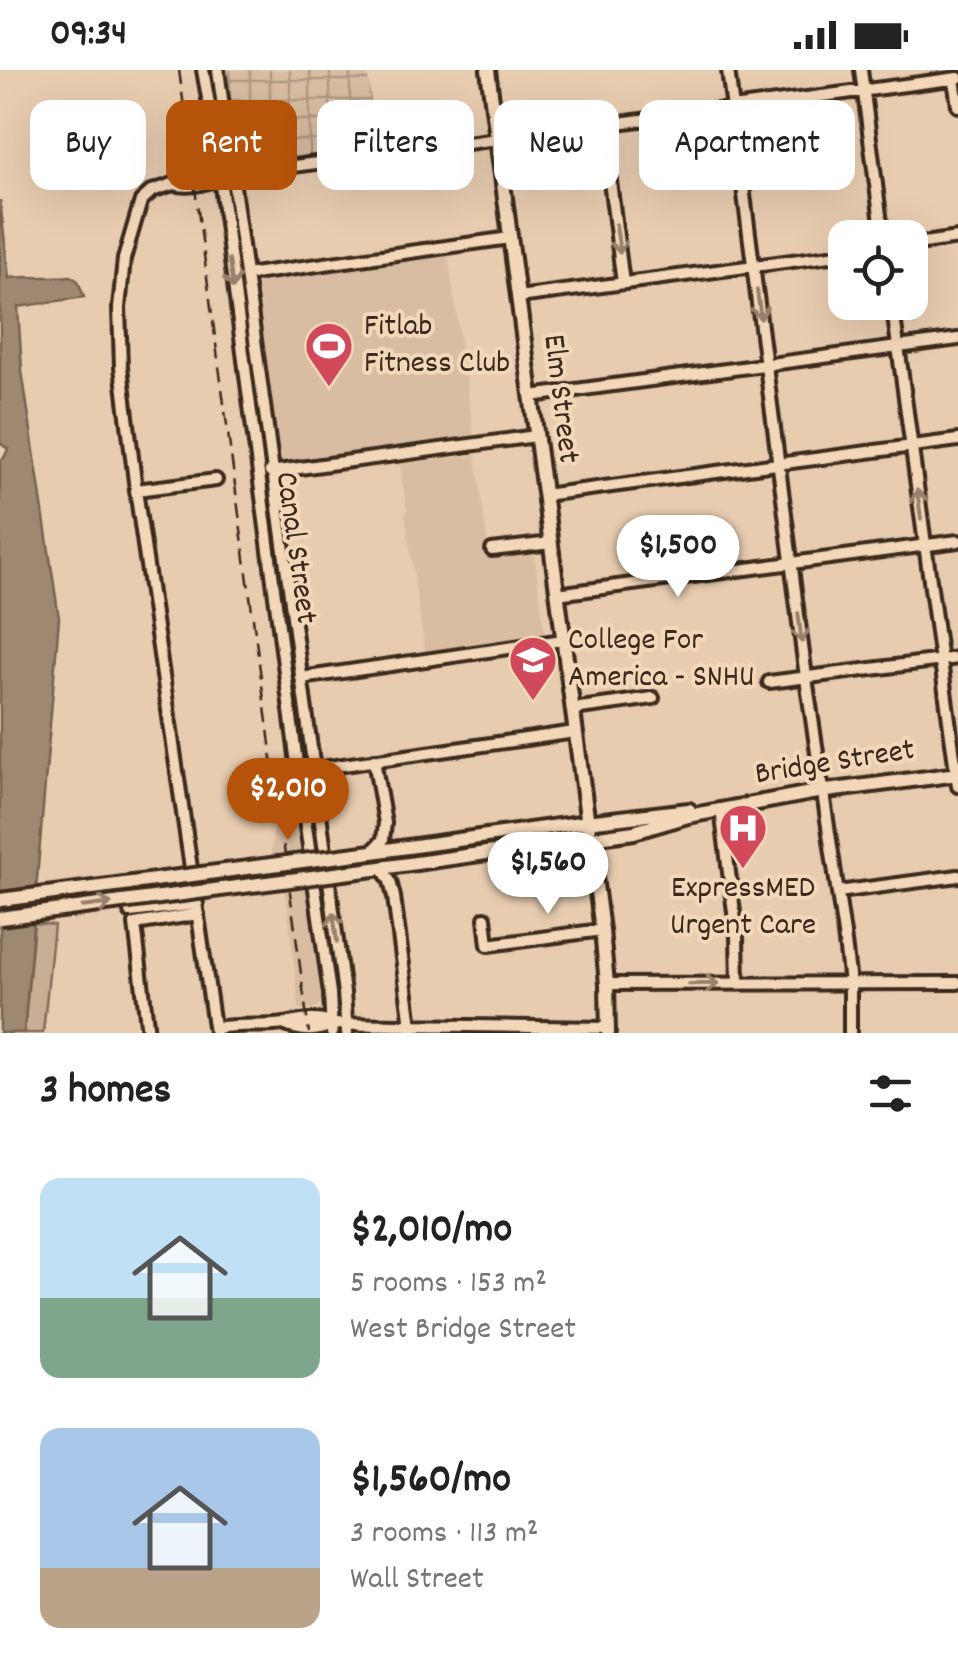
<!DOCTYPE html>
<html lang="en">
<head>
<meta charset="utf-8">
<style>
	body { margin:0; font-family:Dekko,sans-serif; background:#f6f6f6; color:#222; height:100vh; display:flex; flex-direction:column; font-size:38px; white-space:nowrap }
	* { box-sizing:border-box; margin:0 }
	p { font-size:32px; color:#767676 }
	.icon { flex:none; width:55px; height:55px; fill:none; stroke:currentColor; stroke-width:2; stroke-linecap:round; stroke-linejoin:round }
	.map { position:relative; height:963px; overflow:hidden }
	.sheet { display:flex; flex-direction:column; background:#fff; flex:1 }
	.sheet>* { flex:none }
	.top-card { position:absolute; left:30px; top:30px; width:900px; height:90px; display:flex; gap:20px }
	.buttons { position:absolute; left:828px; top:150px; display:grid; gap:20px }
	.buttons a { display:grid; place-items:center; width:100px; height:100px; border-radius:20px; background:#fff; box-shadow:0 10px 40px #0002; font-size:50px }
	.price { position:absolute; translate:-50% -85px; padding:0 22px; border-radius:35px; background:#fff; color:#222; font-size:32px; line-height:65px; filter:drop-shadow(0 2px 5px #0008) }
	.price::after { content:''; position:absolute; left:50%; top:60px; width:30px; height:22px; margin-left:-15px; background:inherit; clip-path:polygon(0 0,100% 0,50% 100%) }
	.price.selected { background:#b45309; color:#fff }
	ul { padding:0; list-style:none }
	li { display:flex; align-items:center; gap:30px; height:250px; padding:0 40px }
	li span { display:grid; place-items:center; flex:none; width:280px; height:200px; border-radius:20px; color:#555 }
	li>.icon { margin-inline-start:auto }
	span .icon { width:120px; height:120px; fill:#fffc; stroke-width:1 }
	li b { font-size:42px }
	h2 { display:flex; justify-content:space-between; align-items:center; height:120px; padding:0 40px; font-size:42px }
	.chip { padding:0 35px; border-radius:20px; background:#fff; box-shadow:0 10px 40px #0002; font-size:35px; line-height:90px }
	.chip.selected { background:#b45309; color:#fff }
	.status { display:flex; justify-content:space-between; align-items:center; height:70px; padding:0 50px; background:#fff; direction:ltr }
	.status svg { height:28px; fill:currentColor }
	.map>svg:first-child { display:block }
	.built { fill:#d8bda2 }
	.industrial { fill:url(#industrial-grid) }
	.park { fill:#c8ae95; stroke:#826c5a; stroke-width:2.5 }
	.water { fill:#9e8872; stroke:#766250; stroke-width:2.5 }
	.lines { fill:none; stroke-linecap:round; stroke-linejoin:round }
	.minor-casing { stroke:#3b2a1e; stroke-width:18 }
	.major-casing { stroke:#3b2a1e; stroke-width:20 }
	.minor { stroke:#f3d7b9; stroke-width:10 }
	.major { stroke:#f3d7b9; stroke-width:12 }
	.rail { stroke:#3b2a1e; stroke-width:2.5; stroke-dasharray:15 8; stroke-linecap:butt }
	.major-bridge-casing { stroke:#3b2a1e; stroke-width:20; stroke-linecap:butt }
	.major-bridge { stroke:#f3d7b9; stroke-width:12 }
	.oneway { stroke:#97806c }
	.labels { text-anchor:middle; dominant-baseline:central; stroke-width:8; stroke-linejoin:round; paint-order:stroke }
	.poi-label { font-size:32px; fill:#3b2a1e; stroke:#f3d7b9; text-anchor:start }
	.street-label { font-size:32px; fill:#3b2a1e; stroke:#f3d7b9 }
</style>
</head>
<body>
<div class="status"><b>09:34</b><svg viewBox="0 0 49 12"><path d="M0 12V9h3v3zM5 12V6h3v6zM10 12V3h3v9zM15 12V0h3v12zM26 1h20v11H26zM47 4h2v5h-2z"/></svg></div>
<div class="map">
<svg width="958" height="963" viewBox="0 0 958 963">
	<defs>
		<pattern id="industrial-grid" width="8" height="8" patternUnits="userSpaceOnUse" patternTransform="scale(2.5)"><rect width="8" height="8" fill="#d8bda2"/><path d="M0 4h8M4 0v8" fill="none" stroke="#b09a83"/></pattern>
	</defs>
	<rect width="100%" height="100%" fill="#e8ccb0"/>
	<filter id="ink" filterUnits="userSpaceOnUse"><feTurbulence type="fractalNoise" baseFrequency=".01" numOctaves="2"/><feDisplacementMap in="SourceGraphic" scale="20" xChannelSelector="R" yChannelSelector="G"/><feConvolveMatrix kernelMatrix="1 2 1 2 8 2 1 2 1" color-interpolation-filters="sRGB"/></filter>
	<g filter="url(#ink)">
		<path class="built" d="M448 185 474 366 280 392 257 210Z
			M476 385 489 489 534 483 545 565 425 582 405 443 407 442 400 394Z
			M287 713 293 716 322 926 319 936 312 939H299L287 830 271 779 274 754 270 717Z"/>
		<path class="industrial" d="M227 0H367L377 76 240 95Z"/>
		<path class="park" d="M574 785 578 802 546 806 543 788Z
			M34 853 54 855 43 963H24Z"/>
		<path class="water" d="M0 130 9 208C30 206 50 208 71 206L78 211 84 227 18 237 22 301 59 548 24 963H0V390L4 388 8 379 0 373Z"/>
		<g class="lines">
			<g class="minor-casing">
				<path id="minor" d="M203 0 214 62 298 701 330 923 332 963
					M218 0 315 707 344 923 347 963
					M728 0 807 615 844 864 850 913V963
					M861 0 883 168
					M954 9 958 36
					M603 56 623 213
					M173 114C196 120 212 109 233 104L958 8
					M910 175 958 168
					M246 205 510 168
					M518 227 845 184
					M892 232 958 716
					M531 326 958 269
					M270 402 536 366
					M136 420 216 410
					M544 425 958 370
					M492 480 551 473
					M557 524 958 471
					M301 608 563 570
					M769 612 958 588
					M573 639 653 628
					M259 707 575 662
					M721 739 737 866 738 914
					M372 782 383 770 385 753 374 690
					M382 798 390 811 394 827 412 963
					M838 822 958 806
					M130 842 197 834
					M485 848 488 875 602 860
					M607 914 958 913
					M283 954C299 961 317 963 332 954
					M215 958C235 955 254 956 274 955 294 954 312 945 332 954L608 958
					M148 963 135 854 198 844
					M215 963 136 420 121 297 119 238 124 189 141 131 152 121 173 114 184 108 207 104 218 108"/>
			</g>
			<g class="major-casing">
				<path id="major" d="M488 0 602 860 607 914 608 963
					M372 782 587 752 689 740
					M374 799 634 762 688 746 811 723 958 704"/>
			</g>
			<use href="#minor" class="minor"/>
			<use href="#major" class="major"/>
			<path class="rail" d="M179 0 309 963"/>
			<g class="major-bridge-casing">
				<path id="major-bridge" d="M0 830 372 782
					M0 848 374 799"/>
			</g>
			<use href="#major-bridge" class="major-bridge"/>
		</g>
		<defs><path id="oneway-shaft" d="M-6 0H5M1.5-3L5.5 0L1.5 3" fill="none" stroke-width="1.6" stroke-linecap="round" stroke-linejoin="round" transform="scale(2.5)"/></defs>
		<g class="oneway">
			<use href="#oneway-shaft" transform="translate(618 169) rotate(82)"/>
			<use href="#oneway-shaft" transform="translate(231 204) rotate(82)"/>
			<use href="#oneway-shaft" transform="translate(759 235) rotate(82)"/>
			<use href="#oneway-shaft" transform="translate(919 434) rotate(-98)"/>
			<use href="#oneway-shaft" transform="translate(800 558) rotate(83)"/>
			<use href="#oneway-shaft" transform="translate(97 835) rotate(-7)"/>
			<use href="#oneway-shaft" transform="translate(335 857) rotate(-98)"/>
			<use href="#oneway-shaft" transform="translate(704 914) rotate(-1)"/>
		</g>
	</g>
	<defs>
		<g id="stadium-pin" transform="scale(2.5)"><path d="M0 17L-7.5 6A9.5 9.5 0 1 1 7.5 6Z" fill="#d1495b" stroke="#f3d7b9"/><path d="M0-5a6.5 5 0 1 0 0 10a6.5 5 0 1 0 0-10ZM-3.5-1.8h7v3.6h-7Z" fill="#fff"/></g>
		<g id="university-pin" transform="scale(2.5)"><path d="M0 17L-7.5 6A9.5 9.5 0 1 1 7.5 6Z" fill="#d1495b" stroke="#f3d7b9"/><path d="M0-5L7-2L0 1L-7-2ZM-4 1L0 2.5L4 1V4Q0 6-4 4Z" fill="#fff"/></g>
		<g id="hospital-pin" transform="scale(2.5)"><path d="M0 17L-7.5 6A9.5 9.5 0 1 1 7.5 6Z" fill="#d1495b" stroke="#f3d7b9"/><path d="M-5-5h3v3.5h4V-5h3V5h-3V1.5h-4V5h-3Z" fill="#fff"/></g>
	</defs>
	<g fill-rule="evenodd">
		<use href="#stadium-pin" x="329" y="276"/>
		<use href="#university-pin" x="533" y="590"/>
		<use href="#hospital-pin" x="743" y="758"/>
	</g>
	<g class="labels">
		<g class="poi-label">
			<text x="364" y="258">Fitlab<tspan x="364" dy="37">Fitness Club</tspan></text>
			<text x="568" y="572">College For<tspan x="568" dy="37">America - SNHU</tspan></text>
			<text x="743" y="820" text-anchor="middle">ExpressMED<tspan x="743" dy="37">Urgent Care</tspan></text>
		</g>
		<g class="street-label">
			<text transform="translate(559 329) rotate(83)">Elm Street</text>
			<text transform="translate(294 478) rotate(82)">Canal Street</text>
			<text transform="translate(835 694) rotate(-9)">Bridge Street</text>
		</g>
	</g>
</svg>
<div class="buttons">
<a><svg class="icon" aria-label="locate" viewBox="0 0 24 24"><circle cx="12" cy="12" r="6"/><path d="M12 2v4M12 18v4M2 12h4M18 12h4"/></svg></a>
</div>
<b class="price" style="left:678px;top:530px">$1,500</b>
<b class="price selected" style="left:288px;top:773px">$2,010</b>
<b class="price" style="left:548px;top:847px">$1,560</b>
<div class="top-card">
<a class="chip">Buy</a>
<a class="chip selected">Rent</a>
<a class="chip">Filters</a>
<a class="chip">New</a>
<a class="chip">Apartment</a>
</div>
</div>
<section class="sheet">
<h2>3 homes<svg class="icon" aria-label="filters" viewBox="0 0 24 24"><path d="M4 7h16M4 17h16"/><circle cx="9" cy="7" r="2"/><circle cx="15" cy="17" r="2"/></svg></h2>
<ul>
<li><span style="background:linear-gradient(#bfe0f5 60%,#7fa58c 0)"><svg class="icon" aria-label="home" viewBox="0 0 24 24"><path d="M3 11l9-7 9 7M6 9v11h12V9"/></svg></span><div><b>$2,010/mo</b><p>5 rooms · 153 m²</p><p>West Bridge Street</p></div></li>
<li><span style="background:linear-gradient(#a9c7e8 70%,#b9a48a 0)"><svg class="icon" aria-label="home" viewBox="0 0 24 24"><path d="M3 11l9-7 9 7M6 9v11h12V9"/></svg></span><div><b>$1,560/mo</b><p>3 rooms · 113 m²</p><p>Wall Street</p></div></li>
</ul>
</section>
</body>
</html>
